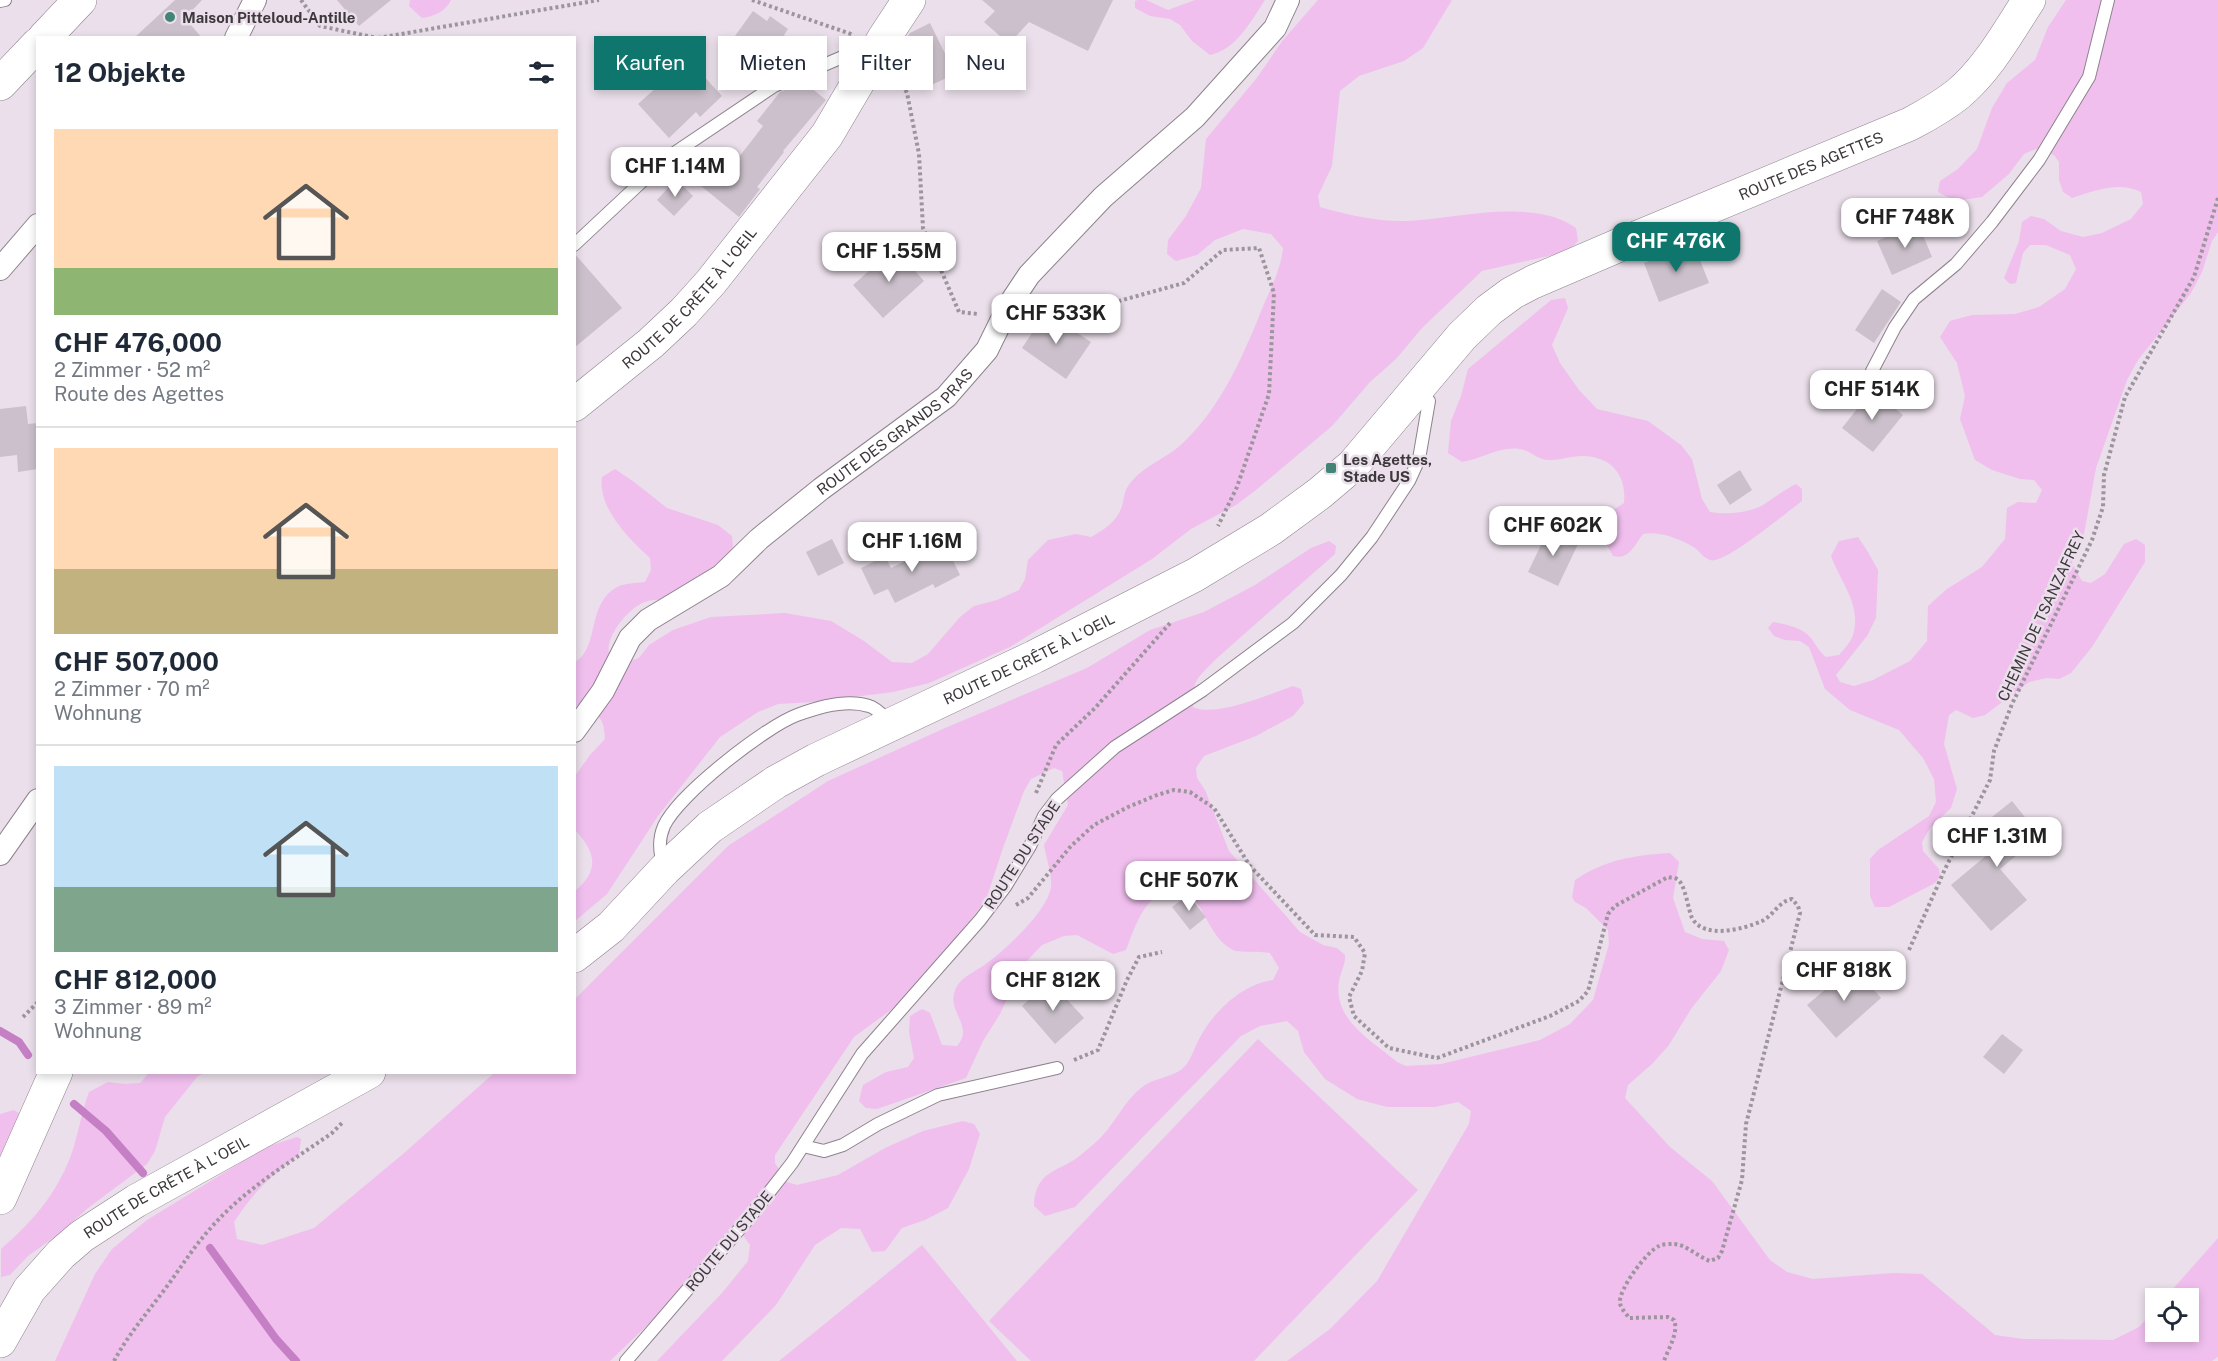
<!DOCTYPE html>
<html lang="de">
<head>
<meta charset="utf-8">
<style>
	body { margin:0; font-family:"Public Sans",sans-serif; background:#f6f6f7; color:#1f2937; height:100vh; display:flex; flex-direction:column; font-size:22px; white-space:nowrap }
	* { box-sizing:border-box; margin:0 }
	p { font-size:20px; color:#747a83 }
	.icon { flex:none; width:33px; height:33px; fill:none; stroke:currentColor; stroke-width:2; stroke-linecap:round; stroke-linejoin:round }
	.map { position:relative; flex:1; overflow:hidden }
	.side { position:absolute; left:36px; top:36px; width:540px; height:1038px; display:flex; flex-direction:column; background:#fff; border-radius:0px; box-shadow:0 3px 9px #0003 }
	.side>* { flex:none }
	.hud { position:absolute; left:594px; top:36px; width:570px; height:54px; display:flex; gap:12px }
	.buttons { position:absolute; left:2145px; top:1288px; display:grid; gap:12px }
	.buttons a { display:grid; place-items:center; width:54px; height:54px; border-radius:0px; background:#fff; box-shadow:0 3px 9px #0003; font-size:30px }
	.price { position:absolute; translate:-50% -51px; padding:0 14px; border-radius:12px; background:#fff; color:#222; font-size:20px; line-height:39px; filter:drop-shadow(0 2px 3px #0008) }
	.price::after { content:''; position:absolute; left:50%; top:36px; width:18px; height:14px; margin-left:-9px; background:inherit; clip-path:polygon(0 0,100% 0,50% 100%) }
	.price.selected { background:#0f766e; color:#fff }
	ul { padding:0; list-style:none }
	li { display:grid; align-content:center; gap:12px; height:318px; padding:0 18px }
	li+li { border-top:2px solid #e0e1e3 }
	li span { display:grid; place-items:center; height:186px; border-radius:0px; color:#555 }
	li>.icon { margin-inline-start:auto }
	span .icon { width:108px; height:108px; fill:#fffc; stroke-width:1 }
	li b { font-size:26px }
	h2 { display:flex; justify-content:space-between; align-items:center; height:72px; padding:0 18px; font-size:26px }
	.tag { padding:0 21px; border-radius:0px; background:#fff; box-shadow:0 3px 9px #0003; font-size:21px; line-height:54px }
	.tag.selected { background:#0f766e; color:#fff }
	.map>svg:first-child { display:block }
	.green { fill:#f0bfee }
	.lines { fill:none; stroke-linecap:round; stroke-linejoin:round }
	.stream { stroke:#c57fc4; stroke-width:8 }
	.building { fill:#cbc0cb }
	.lane-casing { stroke:#8d838d; stroke-width:14 }
	.street-casing { stroke:#8d838d; stroke-width:24 }
	.secondary-casing { stroke:#8d838d; stroke-width:34 }
	.path { stroke:#9d959d; stroke-width:4; stroke-dasharray:3 3; stroke-linecap:butt }
	.lane { stroke:#fff; stroke-width:12 }
	.street { stroke:#fff; stroke-width:22 }
	.secondary { stroke:#fff; stroke-width:33 }
	.poi-dot { fill:#428576; stroke:#eadfea; stroke-width:2 }
	.labels { text-anchor:middle; dominant-baseline:central; stroke-width:5; stroke-linejoin:round; paint-order:stroke }
	.poi-label { font-size:15px; font-weight:bold; fill:#3c383c; stroke:#eadfea; text-anchor:start }
	.street-label { font-size:15px; fill:#3c383c; stroke:#eadfea }
</style>
</head>
<body>
<div class="map">
<svg width="2218" height="1361" viewBox="0 0 2218 1361">
	<rect width="100%" height="100%" fill="#eadfea"/>
	<path class="green" d="M410 0H451C445 12 435 16 422 18L409 6Z
		M1138 0H1146L1168 10 1195 0H1265C1251 21 1236 50 1210 55L1192 41 1180 25 1170 19 1150 16 1135 8V1Z
		M1318 0H1452L1423 48 1404 61 1359 76 1340 91 1332 166 1318 196 1320 207C1347 215 1379 222 1407 221 1456 219 1533 197 1576 228L1578 241 1570 249 1562 253 1482 271 1422 328 1396 359 1370 382 1332 426 1256 490 1236 505 1191 529 1152 559 1010 647 929 683 893 692 813 702 778 704 758 712 720 737 658 816 607 894 575 921V891C600 870 596 852 575 830V776L590 755 605 739C604 717 599 715 580 704L575 707V662C600 648 586 604 617 587 624 583 637 583 645 582L651 570 650 558C628 538 598 508 602 477L615 469 634 482 667 508 718 525 732 536 733 546 730 554 683 600C671 601 655 598 645 602 629 607 605 637 609 653L626 662 639 658 649 645 673 630 711 617 785 613 831 621 864 641 892 662 912 663 928 654 960 617 974 606 997 600 1019 590 1025 579 1028 560 1048 540 1076 534 1091 537C1105 529 1117 522 1122 506 1124 500 1124 493 1127 488 1139 467 1167 459 1184 442 1222 406 1245 352 1264 304 1272 286 1281 268 1283 248L1271 234 1243 229 1215 240 1197 255 1176 261 1167 254 1168 240 1186 216 1201 188 1206 139 1256 79 1283 40Z
		M2066 0H2218V232L2212 241 2202 272 2191 293 2138 360 2127 380 2096 468 2084 534 2074 553 2072 564 2082 581 2091 583 2105 574 2124 544 2136 539 2145 545V562L2092 647 2071 673 2059 679 2047 678 2029 682 1985 715 1973 718 1956 710 1949 715 1944 744 1957 789 1951 808 1930 828 1922 842 1923 851 1939 869 1940 877 1935 883 1889 907H1875L1870 896V859L1878 850 1929 816 1936 802 1934 779 1923 758 1899 730 1850 710 1825 689 1809 647 1800 641 1785 640 1774 636 1768 628 1773 622C1784 624 1797 626 1807 634 1814 640 1818 651 1826 657L1839 655C1844 649 1851 642 1853 635 1862 605 1841 583 1831 556L1839 541 1858 537 1868 552 1878 570 1876 618 1867 636 1836 675 1840 682 1854 686 1873 680 1910 661 1927 641 1928 606 1947 589 1982 567 2005 539 2007 508 2018 502 2036 503 2042 490 2034 480 2020 479 1992 470 1975 460 1960 419 1965 396 1957 363 1940 337 1950 321 1972 315 2015 314 2039 307 2065 289 2076 269 2070 255 2046 245H2030L2023 253 2016 283 2010 284 2004 278 2019 241 2022 222 2031 216 2044 219 2061 231 2083 237 2102 233 2131 219 2143 204 2141 192C2119 181 2094 191 2072 198L2063 192 2059 180V162L2054 155 2036 149 2024 154 2009 174 1982 197 1955 201 1938 192 1940 181 1958 169 1977 149 1992 108 2007 83 2035 60 2048 27Z
		M1565 298 1568 308 1552 345 1560 363 1579 390 1597 409 1648 421 1681 445 1692 459 1702 499 1710 512C1726 515 1749 513 1763 505 1774 498 1784 490 1796 484L1802 489V501C1788 511 1723 566 1710 560 1704 558 1700 552 1695 548 1680 539 1660 531 1643 534 1634 546 1629 560 1613 556L1597 528 1601 518 1624 503C1627 475 1611 456 1582 456 1571 456 1561 460 1550 460 1539 461 1531 451 1520 449 1499 446 1482 459 1462 462L1448 453 1451 421 1461 396 1468 369 1551 300Z
		M1329 541 1336 546 1335 554 1216 659C1197 679 1192 679 1193 707 1215 718 1270 694 1293 686L1301 689 1304 703 1293 716 1256 736 1204 756 1196 768 1197 778 1205 790 1229 851 1300 932 1323 945 1337 948 1345 955C1346 965 1340 972 1339 982 1333 1020 1372 1041 1397 1062L1406 1066 1441 1064 1540 1040 1570 1024 1593 1000 1609 944 1608 930 1586 908 1575 902 1572 897 1575 880C1604 860 1635 855 1670 853L1679 862 1673 898 1685 932 1702 939 1724 941 1729 950 1721 971 1691 1009 1669 1045 1653 1063 1628 1085 1625 1098 1670 1147 1712 1181 1770 1260 1787 1272 1813 1279 1893 1273 1922 1274 1995 1335 2023 1339 2113 1340 2139 1327 2155 1309 2156 1332H2188V1299H2164L2218 1238V1357L2212 1361H1287L1330 1329 1377 1281 1469 1124 1471 1111 1458 1102 1435 1107H1387L1357 1099 1325 1079 1304 1052 1298 1031 1287 1021 1260 1026 1241 1036 1075 1207 1045 1216 1034 1206C1035 1168 1061 1173 1083 1153 1090 1147 1098 1141 1104 1134 1117 1119 1125 1101 1141 1088 1152 1078 1171 1078 1182 1069 1191 1061 1193 1051 1198 1041 1212 1013 1241 984 1273 980L1279 968 1270 953C1260 951 1239 953 1233 950 1206 936 1205 898 1178 885 1144 896 1138 919 1126 950L1113 954 1077 935 1064 936 1042 945 1022 966 1000 1014 983 1041 966 1078 877 1109 866 1108 859 1101 863 1085 886 1072 908 1067 914 1058 909 1032 910 1016 922 1009 930 1013 942 1045 957 1046C976 1025 943 1011 957 986 962 977 978 970 987 963 1006 949 1049 910 1051 886 1052 873 1046 858 1044 845L1068 805 1062 771 1054 768 1031 779 1024 791 1003 848 987 897 982 905 943 955 899 1004 854 1037 775 1155V1163L787 1182 797 1185 838 1175 885 1148 923 1131 963 1121 974 1124 980 1134 969 1169 948 1208 925 1220 902 1228 885 1251 872 1252 860 1229 841 1228 815 1245 776 1305 722 1361H657L722 1293 748 1261 750 1245 742 1234 610 1361H55L95 1274 112 1249 147 1220 266 1147 297 1137 301 1139 299 1155C270 1177 254 1191 234 1222L237 1239 262 1245 314 1228 403 1154 494 1073 574 1072 575 999 728 846 828 781 945 728 1087 668 1150 630 1204 612 1255 585 1311 548Z
		M1258 1039 1418 1190 1254 1361H1031L989 1321Z
		M149 1073H204L197 1077 165 1117 155 1151 147 1164 88 1208 60 1233 28 1256 10 1275 1 1277V1249C31 1223 55 1196 70 1158 78 1137 81 1113 89 1092L108 1082 125 1084 140 1083Z
		M14 1110 20 1114 0 1158V1114Z
		M922 1245 1017 1361H779Z"/>
	<g class="lines">
		<path class="stream" d="M0 1031 19 1042 28 1055
			M74 1104 106 1131 143 1173
			M210 1248 276 1339 296 1361"/>
	</g>
	<path class="building" d="M175 0H202L185 18 202 38H134Z
		M337 0H391L359 26Z
		M982 0H1113L1088 51 1029 22 1009 44 984 22 995 11Z
		M753 11 767 21 770 16 788 29 784 35 787 38 762 73 727 47Z
		M930 23 955 74 927 87 907 72 898 52 910 33Z
		M688 59 722 96 700 117 696 112 669 138 638 104Z
		M804 82 826 100 783 151 784 152 757 187 760 189 739 217 700 185 722 158 732 166 763 126 757 121 780 92Z
		M676 179 693 196 674 216 657 200Z
		M1918 223 1932 257 1892 275 1877 241Z
		M1694 245 1709 283 1659 302 1644 263Z
		M895 248 924 281 883 318 853 285Z
		M574 253 622 308 574 348Z
		M1882 289 1901 302 1874 343 1855 330Z
		M1046 312 1091 342 1066 379 1022 348Z
		M1872 390 1903 415 1873 452 1842 428Z
		M26 406 28 424 38 423V469L18 472 17 455 0 457V409Z
		M1740 470 1752 490 1730 505 1717 485Z
		M1549 528 1579 542 1558 586 1528 572Z
		M832 539 844 563 818 576 806 552Z
		M944 542 960 575 935 588 933 584 895 603 888 589 874 595 861 568 885 556 891 568Z
		M2012 801 2040 836 2000 869 2027 900 1991 931 1951 885 1994 849 1977 829Z
		M1188 895 1206 917 1190 930 1172 907Z
		M1853 966 1881 998 1836 1038 1807 1005Z
		M1050 981 1084 1018 1055 1044 1022 1006Z
		M2002 1034 2023 1050 2004 1074 1983 1057Z"/>
	<g class="lines">
		<g class="lane-casing">
			<path id="lane" d="M0 1 5 0
				M574 245 667 158 774 86 845 56 867 63
				M1872 371 1895 327 1914 299 1956 264 1992 222 2039 160 2089 77 2108 0
				M664 866C659 852 658 840 664 826 678 795 765 727 797 715 818 707 848 699 869 706 877 708 885 718 891 723
				M803 1146 824 1151 843 1145 878 1124 938 1095 1057 1068
				M626 1361 749 1218 792 1163 862 1054 980 920 1005 887 1030 846 1044 816 1057 799 1115 747 1203 690 1293 623 1341 575 1372 537 1409 481 1419 459 1429 401 1418 389"/>
		</g>
		<g class="street-casing">
			<g id="street">
				<path d="M236 38 255 0"/>
				<path d="M0 269 38 225"/>
				<path id="s1" d="M574 731 603 691 630 638 648 620 721 576 759 539 821 489 946 397 987 350 1009 305 1029 275 1103 197 1195 117 1275 28 1288 0"/>
				<path d="M0 854 38 800"/>
			</g>
		</g>
		<g class="secondary-casing">
			<g id="secondary">
				<path d="M44 38 80 0"/>
				<path d="M0 84 38 44"/>
				<path id="s2" d="M574 405 651 343 684 312 711 282 827 135 884 38 909 0"/>
				<path id="s3" d="M574 956 611 927 665 869 710 827 776 782 816 760 1034 657 1195 575 1271 529 1320 493 1353 465 1462 336 1489 310 1512 293 1533 282 1624 243 1910 124C1927 115 1943 106 1958 94 1988 69 2008 32 2029 0"/>
				<path d="M0 1198 56 1072"/>
				<path id="s4" d="M0 1341 29 1290 61 1254 82 1236 136 1201 369 1072"/>
			</g>
		</g>
		<path class="path" d="M301 0 320 26 377 38
			M752 0 854 35
			M378 38 599 0
			M893 80 901 81 907 93 919 154 923 228 959 312 978 314
			M1035 311 1108 304 1184 283 1223 250 1259 248 1274 293 1269 394 1237 487 1218 526
			M1036 793 1056 745 1095 708 1171 622
			M1016 905 1028 898 1071 846 1094 825 1128 807 1157 795 1174 790 1190 792 1214 808 1250 866 1315 935 1354 937 1365 953 1362 971 1349 997 1354 1016 1389 1048 1437 1058 1550 1016 1579 1001 1588 991 1591 980 1608 914 1615 906 1668 877C1671 878 1674 877 1677 879 1685 883 1688 909 1692 918 1704 940 1744 929 1762 921 1774 915 1779 901 1792 899L1798 906 1800 913 1746 1124 1742 1180 1722 1251 1718 1258 1710 1261C1698 1257 1686 1244 1673 1244 1669 1244 1662 1244 1659 1246 1647 1251 1619 1289 1620 1302 1620 1308 1626 1313 1629 1318L1668 1317 1674 1320C1679 1333 1668 1349 1664 1361
			M1909 950 1945 869 1990 780 1994 751 2012 704 2092 540 2103 507 2104 475 2125 397 2194 277 2218 198
			M23 1017 38 1002
			M1074 1060 1098 1050 1127 980 1139 957 1162 952
			M114 1361C128 1335 147 1313 165 1289 180 1269 192 1249 209 1230 243 1190 289 1163 332 1133L342 1123"/>
		<use href="#lane" class="lane"/>
		<use href="#street" class="street"/>
		<use href="#secondary" class="secondary"/>
	</g>
	<g class="poi-dot">
		<circle cx="170" cy="17" r="6"/>
		<rect x="1325" y="462" width="12" height="12" rx="3"/>
	</g>
	<g class="labels">
		<g class="poi-label">
			<text x="182" y="17">Maison Pitteloud-Antille</text>
			<text x="1343" y="459">Les Agettes,<tspan x="1343" dy="17">Stade US</tspan></text>
		</g>
		<g class="street-label">
			<text stroke="none"><textPath href="#s3" startOffset="1488">ROUTE DES AGETTES</textPath></text>
			<text stroke="none"><textPath href="#s2" startOffset="158">ROUTE DE CRÊTE À L'OEIL</textPath></text>
			<text stroke="none"><textPath href="#s1" startOffset="446">ROUTE DES GRANDS PRAS</textPath></text>
			<text transform="translate(2041 616) rotate(-65)">CHEMIN DE TSANZAFREY</text>
			<text stroke="none"><textPath href="#s3" startOffset="549">ROUTE DE CRÊTE À L'OEIL</textPath></text>
			<text transform="translate(1022 855) rotate(-57)">ROUTE DU STADE</text>
			<text stroke="none"><textPath href="#s4" startOffset="232">ROUTE DE CRÊTE À L'OEIL</textPath></text>
			<text transform="translate(729 1241) rotate(-50)">ROUTE DU STADE</text>
		</g>
	</g>
</svg>
<div class="buttons">
<a><svg class="icon" aria-label="locate" viewBox="0 0 24 24"><circle cx="12" cy="12" r="6"/><path d="M12 2v4M12 18v4M2 12h4M18 12h4"/></svg></a>
</div>
<b class="price" style="left:675px;top:198px">CHF 1.14M</b>
<b class="price" style="left:1905px;top:249px">CHF 748K</b>
<b class="price selected" style="left:1676px;top:273px">CHF 476K</b>
<b class="price" style="left:889px;top:283px">CHF 1.55M</b>
<b class="price" style="left:1056px;top:345px">CHF 533K</b>
<b class="price" style="left:1872px;top:421px">CHF 514K</b>
<b class="price" style="left:1553px;top:557px">CHF 602K</b>
<b class="price" style="left:912px;top:573px">CHF 1.16M</b>
<b class="price" style="left:1997px;top:868px">CHF 1.31M</b>
<b class="price" style="left:1189px;top:912px">CHF 507K</b>
<b class="price" style="left:1844px;top:1002px">CHF 818K</b>
<b class="price" style="left:1053px;top:1012px">CHF 812K</b>
<div class="hud">
<a class="tag selected">Kaufen</a>
<a class="tag">Mieten</a>
<a class="tag">Filter</a>
<a class="tag">Neu</a>
</div>
<section class="side">
<h2>12 Objekte<svg class="icon" aria-label="filters" viewBox="0 0 24 24"><path d="M4 7h16M4 17h16"/><circle cx="9" cy="7" r="2"/><circle cx="15" cy="17" r="2"/></svg></h2>
<ul>
<li><span style="background:linear-gradient(#ffd9b3 75%,#8fb573 0)"><svg class="icon" aria-label="home" viewBox="0 0 24 24"><path d="M3 11l9-7 9 7M6 9v11h12V9"/></svg></span><div><b>CHF 476,000</b><p>2 Zimmer · 52 m²</p><p>Route des Agettes</p></div></li>
<li><span style="background:linear-gradient(#ffd9b3 65%,#c2b280 0)"><svg class="icon" aria-label="home" viewBox="0 0 24 24"><path d="M3 11l9-7 9 7M6 9v11h12V9"/></svg></span><div><b>CHF 507,000</b><p>2 Zimmer · 70 m²</p><p>Wohnung</p></div></li>
<li><span style="background:linear-gradient(#bfe0f5 65%,#7fa58c 0)"><svg class="icon" aria-label="home" viewBox="0 0 24 24"><path d="M3 11l9-7 9 7M6 9v11h12V9"/></svg></span><div><b>CHF 812,000</b><p>3 Zimmer · 89 m²</p><p>Wohnung</p></div></li>
</ul>
</section>
</div>
</body>
</html>
